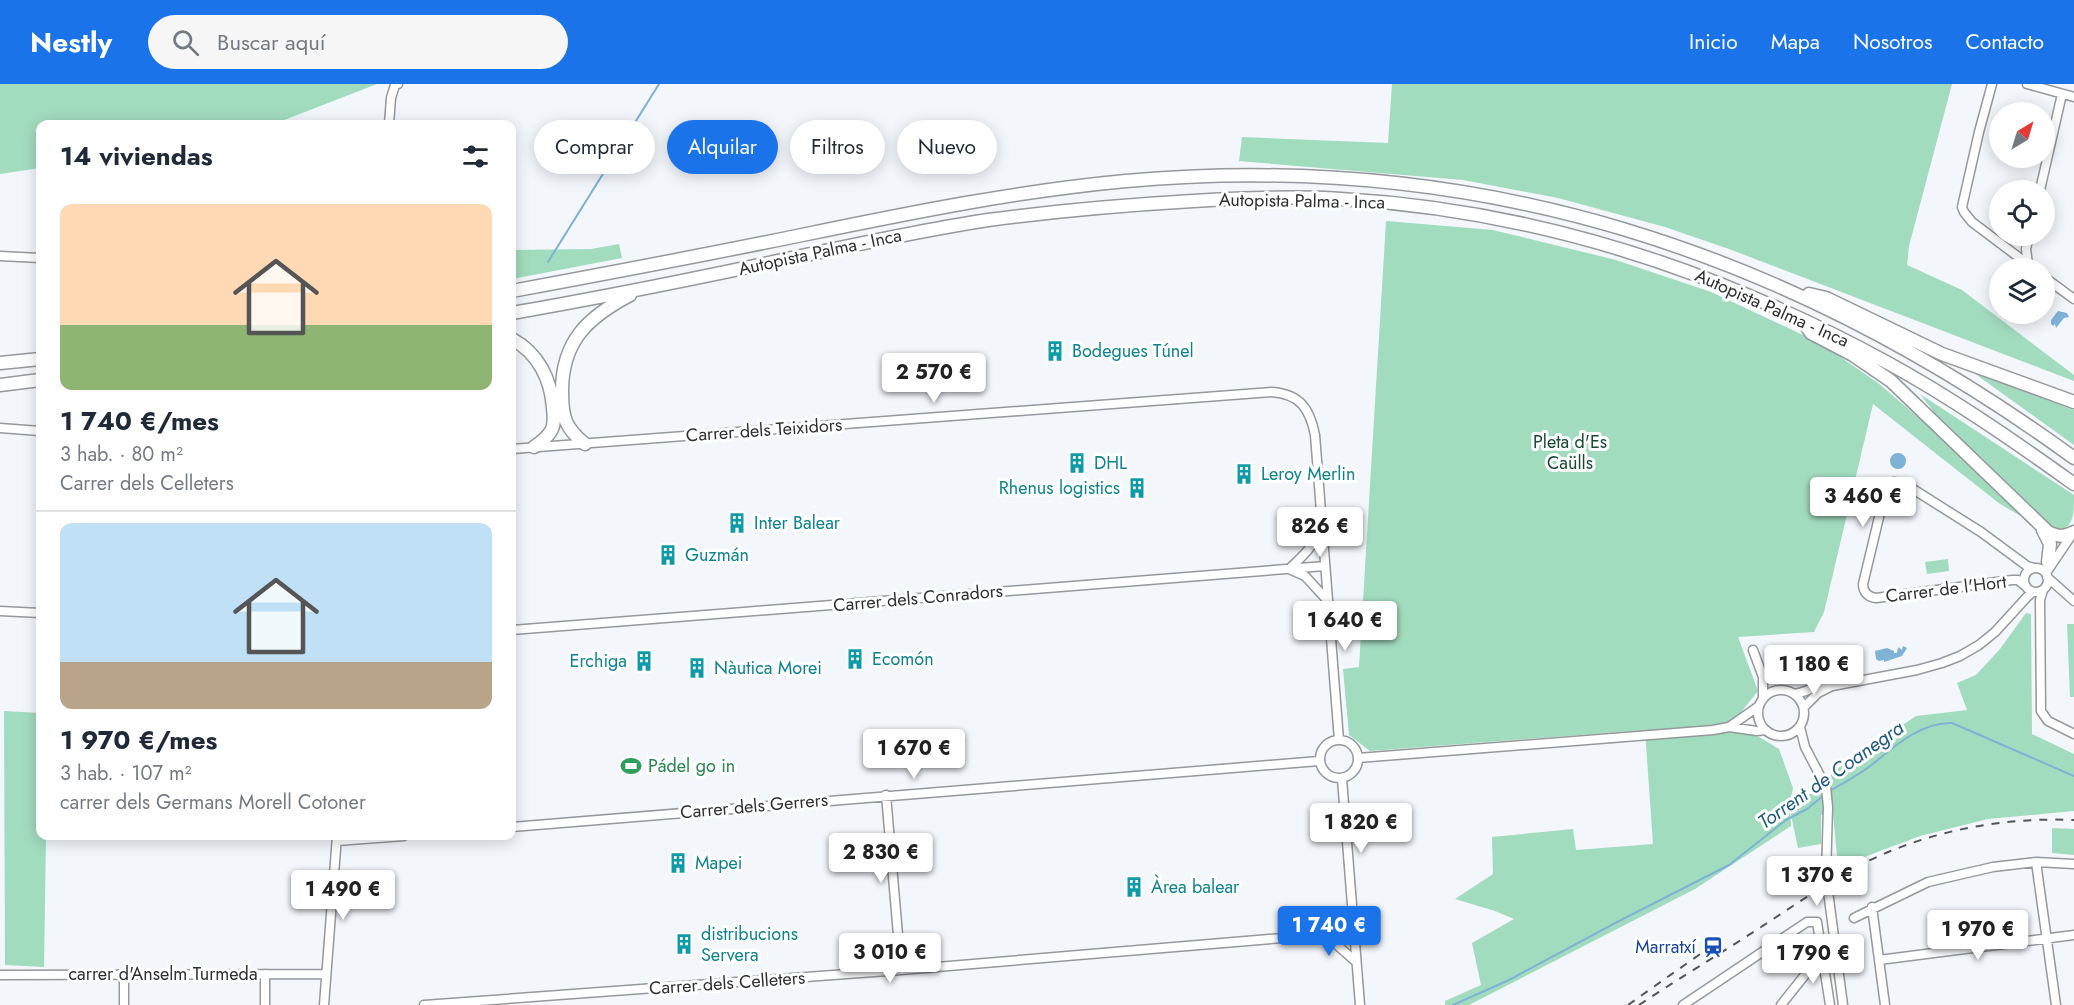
<!DOCTYPE html>
<html lang="es">
<head>
<meta charset="utf-8">
<style>
	body { margin:0; font-family:Jost,sans-serif; background:#f6f6f7; color:#1f2937; height:100vh; display:flex; flex-direction:column; font-size:22px; white-space:nowrap }
	* { box-sizing:border-box; margin:0 }
	p { font-size:20px; color:#747a83 }
	.icon { flex:none; width:33px; height:33px; fill:none; stroke:currentColor; stroke-width:2; stroke-linecap:round; stroke-linejoin:round }
	.map { position:relative; flex:1; overflow:hidden }
	.sheet { position:absolute; left:36px; top:36px; width:480px; height:720px; display:flex; flex-direction:column; background:#fff; border-radius:12px; box-shadow:0 3px 15px #0003 }
	.sheet>* { flex:none }
	.guide { position:absolute; left:534px; top:36px; width:570px; height:54px; display:flex; gap:12px }
	.needle { width:39px; rotate:38deg }
	.fabs { position:absolute; left:1989px; top:18px; display:grid; gap:12px }
	.fabs a { display:grid; place-items:center; width:66px; height:66px; border-radius:50%; background:#fff; box-shadow:0 3px 15px #0003; font-size:30px }
	.price { position:absolute; translate:-50% -51px; padding:0 14px; border-radius:6px; background:#fff; color:#222; font-size:20px; line-height:39px; filter:drop-shadow(0 2px 3px #0008) }
	.price::after { content:''; position:absolute; left:50%; top:36px; width:18px; height:14px; margin-left:-9px; background:inherit; clip-path:polygon(0 0,100% 0,50% 100%) }
	.price.current { background:#1a73e8; color:#fff }
	ul { padding:0; list-style:none }
	li { display:grid; align-content:center; gap:12px; height:318px; padding:0 24px }
	li+li { border-top:2px solid #e0e1e3 }
	li span { display:grid; place-items:center; height:186px; border-radius:12px; color:#555 }
	li>.icon { margin-inline-start:auto }
	span .icon { width:108px; height:108px; fill:#fffc; stroke-width:1 }
	li b { font-size:26px }
	h2 { display:flex; justify-content:space-between; align-items:center; height:72px; padding:0 24px; font-size:26px }
	.tag { padding:0 21px; border-radius:27px; background:#fff; box-shadow:0 3px 15px #0003; font-size:21px; line-height:54px }
	.tag.current { background:#1a73e8; color:#fff }
	header { display:flex; align-items:center; gap:36px; box-sizing:border-box; height:84px; padding:0 30px; background:#1a73e8; color:#fff }
	header strong { font-size:28px }
	nav { display:flex; gap:33px; margin-inline-start:auto; font-size:21px }
	.search { width:420px; height:54px; background:#f6f6f7; display:flex; align-items:center; gap:15px; box-sizing:border-box; padding:0 21px; border-radius:33px; color:#747a83; font-size:22px }
	.map>svg:first-child { display:block }
	.green { fill:#a2dcbf }
	.water { fill:#7eb2d6 }
	.lines { fill:none; stroke-linecap:round; stroke-linejoin:round }
	.stream { stroke:#7eb2d6; stroke-width:2 }
	.minor-casing { stroke:#95989c; stroke-width:11 }
	.highway-casing { stroke:#95989c; stroke-width:15 }
	.minor { stroke:#fff; stroke-width:8 }
	.highway { stroke:#fff; stroke-width:12 }
	.rail { stroke:#545558; stroke-width:2; stroke-dasharray:8 8; stroke-linecap:butt }
	.labels { text-anchor:middle; dominant-baseline:central; stroke-width:6; stroke-linejoin:round; paint-order:stroke }
	.street-label { font-size:18px; fill:#2e2f31; stroke:#fff }
	.culture-label { font-size:18px; fill:#0d838f; stroke:#fff; text-anchor:start }
	.park-label { font-size:18px; fill:#174834; stroke:#fff }
	.leisure-label { font-size:18px; fill:#27864d; stroke:#fff; text-anchor:start }
	.transit-label { font-size:18px; fill:#164399; stroke:#fff; text-anchor:end }
	.water-label { font-size:20px; font-style:italic; fill:#1d5a7e; stroke:#fff }
</style>
</head>
<body>
<header>
<strong>Nestly</strong>
<div class="search"><svg class="icon" aria-label="search" viewBox="0 0 24 24"><circle cx="10" cy="10" r="6"/><path d="M15 15l6 6"/></svg>Buscar aquí</div>
<nav><a>Inicio</a><a>Mapa</a><a>Nosotros</a><a>Contacto</a></nav>
</header>
<div class="map">
<svg width="2074" height="921" viewBox="0 0 2074 921">
	<rect width="100%" height="100%" fill="#f3f6fb"/>
	<path class="green" d="M0 0H377L274 40H40V84L0 90Z
		M1392 0H1952L1909 162 1907 181 1962 206 2074 291V297L1729 165 1665 143 1558 114 1463 96 1239 77 1242 53 1388 59Z
		M1386 137 1493 146 1616 176 1711 208 1820 259 1878 299 1926 340 2026 435 2000 420 1873 320 1824 528 1814 548 1738 553 1758 607 1729 643 1759 653 1779 665 1793 704 1790 719 1831 701V689L1916 632 1967 626 1957 599 1976 591 2000 565 2026 529 2031 530 2032 650 2074 670V727L1988 735 1920 752 1838 783 1833 730 1821 731V760L1798 764 1790 726 1791 742 1695 805 1469 921H1445V917L1481 901 1472 859 1514 835 1495 827 1455 815 1493 790 1492 753 1573 745 1576 766 1653 760 1645 646 1370 667 1349 651 1343 585 1359 583Z
		M619 160 622 174 512 195V166L591 165Z
		M1974 289 2074 326V361Z
		M1920 310 2074 411C2074 431 2074 447 2053 446L1944 341Z
		M1948 475 1949 487 1927 490 1925 478Z
		M2067 540H2074V613H2070Z
		M4 627 40 629V752H46L44 883 5 881Z
		M2052 744 2074 745V771L2052 769Z"/>
	<path class="water" d="M2058 227 2067 229 2069 233 2064 234 2056 244 2055 240 2053 242 2051 240V236Z
		M1890 377a8 8 0 1 1 16 0a8 8 0 1 1-16 0Z
		M1903 562 1907 564 1902 572 1884 578V576L1879 577 1876 575 1875 567 1887 564 1894 567V569H1897L1898 563 1902 566Z"/>
	<g class="lines">
		<path class="stream" d="M548 178 659 0
			M1830 707C1844 698 1861 690 1874 679 1896 661 1922 638 1952 639L2074 692
			M1453 921 1509 896 1619 837 1729 781 1786 736 1807 725 1823 712"/>
		<g class="minor-casing">
			<path id="minor" d="M1992 0 1979 48 1962 123 1964 128 1972 138 2033 184
				M2027 0 2074 13
				M389 40 391 14 395 1 398 0
				M2040 106 2062 10
				M0 172 40 174
				M2028 180 2026 165 2029 152
				M2044 193 2074 215
				M0 344 40 347
				M512 365 1272 308C1300 310 1310 325 1315 351L1339 656
				M1320 445C1313 463 1303 472 1289 485L1305 492 1328 517
				M2024 496a12 12 0 1 1 24 0a12 12 0 1 1-24 0Z
				M2048 486 2073 449
				M2047 493 2074 517
				M2024 501 2018 496H2012L1876 514C1868 513 1863 508 1863 500L1886 404 1894 398 1905 400 1981 448 2027 482 2034 484
				M2043 506 2040 516 2041 627 2048 637 2074 650
				M0 527 40 529
				M512 546C783 526 1053 501 1325 482
				M1753 566 1763 593V615
				M1758 629a23 23 0 1 1 46 0a23 23 0 1 1-46 0Z
				M1794 610C1808 608 1818 599 1832 602L1917 586 1942 579 1960 572 1979 561 1995 548 2027 513 2033 508
				M1804 623 1818 609 1832 602
				M1729 643 1759 622
				M1800 643 1805 663 1826 703 1828 723 1826 792 1843 921
				M1320 675a19 19 0 1 1 38 0a19 19 0 1 1-38 0Z
				M1358 674 1713 646 1729 643 1757 647 1765 646
				M1342 695 1360 921
				M886 711 901 886
				M512 743 1319 677
				M337 757 404 752
				M2036 778 2056 921
				M1872 823 1885 921
				M1854 834 1928 798 1993 783 2036 778 2074 780
				M1315 852 1337 861 1355 877
				M1879 876 2074 851
				M124 890V921
				M0 891 326 890
				M265 921V890
				M324 921 337 752
				M424 921 901 886 1354 848
				M1683 921 1807 838H1817L1830 921
				M1781 921 1816 877H1823"/>
		</g>
		<g class="highway-casing">
			<path id="highway" d="M512 207C609 189 705 171 802 151 909 129 1017 107 1126 97 1479 65 1790 167 2074 374
				M1809 210 1826 214 1942 270 2074 318
				M512 229C593 215 673 199 754 182 832 166 909 148 988 136 1056 127 1124 121 1193 117 1242 114 1292 112 1341 115 1535 126 1718 186 1888 279 1952 314 2014 357 2074 400
				M1807 243 1811 249 1853 271 1891 297 2048 448C2058 453 2064 453 2074 448
				M512 255C538 269 551 295 553 324 554 332 555 340 551 347 547 354 540 359 534 363
				M0 279 40 275
				M0 301 40 296
				M585 360C565 344 562 333 562 307 562 257 588 233 630 211
				M2043 446 2050 460 2048 478"/>
		</g>
		<use href="#minor" class="minor"/>
		<use href="#highway" class="highway"/>
		<path class="rail" d="M1628 921 1703 868
			M1639 921C1678 895 1718 871 1758 845 1792 823 1826 799 1862 780 1928 747 2001 733 2074 736"/>
	</g>
	<defs>
		<g id="building-bare" transform="scale(1.62)"><path d="M-4-6H4V6H1V3H-1V6H-4ZM-2.5-4.3h1.7v1.8h-1.7ZM.8-4.3h1.7v1.8H.8ZM-2.5-1h1.7V.8h-1.7ZM.8-1h1.7V.8H.8Z" fill="#0f9aa8" stroke="#fff" stroke-width="2.5" paint-order="stroke"/></g>
		<g id="stadium-bare" transform="scale(1.62)"><path d="M0-5a6.5 5 0 1 0 0 10a6.5 5 0 1 0 0-10ZM-3.5-1.8h7v3.6h-7Z" fill="#2e9e5b" stroke="#fff" stroke-width="2.5" paint-order="stroke"/></g>
		<g id="station-bare" transform="scale(1.62)"><path d="M-3-6H3Q5-6 5-4V2Q5 4 3 4L4.5 6H3L1.5 4h-3L-3 6H-4.5L-3 4Q-5 4-5 2V-4Q-5-6-3-6ZM-3.5-4v3h7v-3ZM-3.5 1v1.5H-2V1ZM2 1v1.5H3.5V1Z" fill="#1a4fb4" stroke="#fff" stroke-width="2.5" paint-order="stroke"/></g>
	</defs>
	<g fill-rule="evenodd">
		<use href="#building-bare" x="1055" y="267"/>
		<use href="#building-bare" x="1077" y="379"/>
		<use href="#building-bare" x="1244" y="390"/>
		<use href="#building-bare" x="1137" y="404"/>
		<use href="#building-bare" x="737" y="439"/>
		<use href="#building-bare" x="668" y="471"/>
		<use href="#building-bare" x="855" y="575"/>
		<use href="#building-bare" x="644" y="577"/>
		<use href="#building-bare" x="697" y="584"/>
		<use href="#stadium-bare" x="631" y="682"/>
		<use href="#building-bare" x="678" y="779"/>
		<use href="#building-bare" x="1134" y="803"/>
		<use href="#building-bare" x="684" y="860"/>
		<use href="#station-bare" x="1713" y="863"/>
	</g>
	<g class="labels">
		<g class="street-label">
			<text transform="translate(1302 117) rotate(1)">Autopista Palma - Inca</text>
			<text transform="translate(820 168) rotate(-12)">Autopista Palma - Inca</text>
			<text transform="translate(1772 224) rotate(24)">Autopista Palma - Inca</text>
			<text transform="translate(764 346) rotate(-4)">Carrer dels Teixidors</text>
			<text transform="translate(1946 505) rotate(-7)">Carrer de l'Hort</text>
			<text transform="translate(918 514) rotate(-5)">Carrer dels Conradors</text>
			<text transform="translate(754 722) rotate(-5)">Carrer dels Gerrers</text>
			<text x="163" y="890">carrer d'Anselm Turmeda</text>
			<text transform="translate(727 899) rotate(-4)">Carrer dels Celleters</text>
		</g>
		<g class="culture-label">
			<text x="1072" y="267">Bodegues Túnel</text>
			<text x="1094" y="379">DHL</text>
			<text x="1261" y="390">Leroy Merlin</text>
			<text x="1120" y="404" text-anchor="end">Rhenus logistics</text>
			<text x="754" y="439">Inter Balear</text>
			<text x="685" y="471">Guzmán</text>
			<text x="872" y="575">Ecomón</text>
			<text x="627" y="577" text-anchor="end">Erchiga</text>
			<text x="714" y="584">Nàutica Morei</text>
			<text x="695" y="779">Mapei</text>
			<text x="1151" y="803">Àrea balear</text>
			<text x="701" y="850">distribucions<tspan x="701" dy="21">Servera</tspan></text>
		</g>
		<g class="park-label">
			<text x="1570" y="358">Pleta d'Es<tspan x="1570" dy="21">Caülls</tspan></text>
		</g>
		<g class="leisure-label">
			<text x="648" y="682">Pádel go in</text>
		</g>
		<g class="transit-label">
			<text x="1696" y="863">Marratxí</text>
		</g>
		<g class="water-label">
			<text transform="translate(1831 691) rotate(-35)">Torrent de Coanegra</text>
		</g>
	</g>
</svg>
<div class="fabs">
<a><svg class="needle" viewBox="-14 -14 28 28"><path d="M0-13l5 13h-10z" fill="#e53935"/><path d="M0 13l5-13h-10z" fill="#747a83"/></svg></a>
<a><svg class="icon" aria-label="locate" viewBox="0 0 24 24"><circle cx="12" cy="12" r="6"/><path d="M12 2v4M12 18v4M2 12h4M18 12h4"/></svg></a>
<a><svg class="icon" aria-label="layers" viewBox="0 0 24 24"><path d="M12 4l9 5-9 5-9-5zM3 14l9 5 9-5"/></svg></a>
</div>
<b class="price" style="left:934px;top:320px">2 570 €</b>
<b class="price" style="left:1863px;top:444px">3 460 €</b>
<b class="price" style="left:1320px;top:474px">826 €</b>
<b class="price" style="left:1345px;top:568px">1 640 €</b>
<b class="price" style="left:1814px;top:612px">1 180 €</b>
<b class="price" style="left:914px;top:696px">1 670 €</b>
<b class="price" style="left:1361px;top:770px">1 820 €</b>
<b class="price" style="left:881px;top:800px">2 830 €</b>
<b class="price" style="left:1817px;top:823px">1 370 €</b>
<b class="price" style="left:343px;top:837px">1 490 €</b>
<b class="price current" style="left:1329px;top:873px">1 740 €</b>
<b class="price" style="left:1978px;top:877px">1 970 €</b>
<b class="price" style="left:890px;top:900px">3 010 €</b>
<b class="price" style="left:1813px;top:901px">1 790 €</b>
<div class="guide">
<a class="tag">Comprar</a>
<a class="tag current">Alquilar</a>
<a class="tag">Filtros</a>
<a class="tag">Nuevo</a>
</div>
<section class="sheet">
<h2>14 viviendas<svg class="icon" aria-label="filters" viewBox="0 0 24 24"><path d="M4 7h16M4 17h16"/><circle cx="9" cy="7" r="2"/><circle cx="15" cy="17" r="2"/></svg></h2>
<ul>
<li><span style="background:linear-gradient(#ffd9b3 65%,#8fb573 0)"><svg class="icon" aria-label="home" viewBox="0 0 24 24"><path d="M3 11l9-7 9 7M6 9v11h12V9"/></svg></span><div><b>1 740 €/mes</b><p>3 hab. · 80 m²</p><p>Carrer dels Celleters</p></div></li>
<li><span style="background:linear-gradient(#bfe0f5 75%,#b9a48a 0)"><svg class="icon" aria-label="home" viewBox="0 0 24 24"><path d="M3 11l9-7 9 7M6 9v11h12V9"/></svg></span><div><b>1 970 €/mes</b><p>3 hab. · 107 m²</p><p>carrer dels Germans Morell Cotoner</p></div></li>
</ul>
</section>
</div>
</body>
</html>
